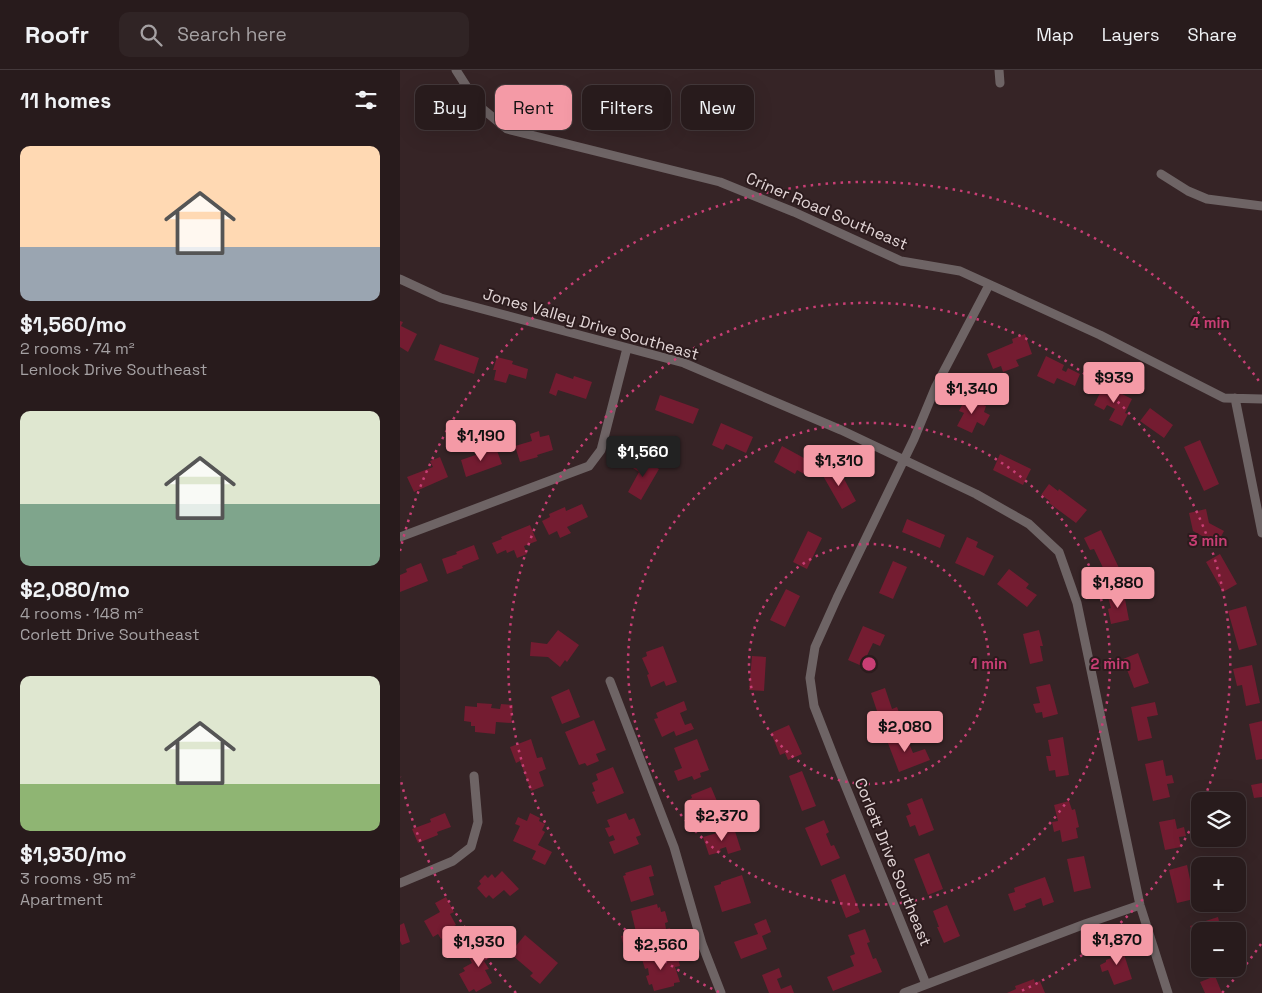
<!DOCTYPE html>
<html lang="en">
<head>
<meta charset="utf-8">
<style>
	body { margin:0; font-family:"Space Grotesk",sans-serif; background:#302425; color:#f1f3f6; height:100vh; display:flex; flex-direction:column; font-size:19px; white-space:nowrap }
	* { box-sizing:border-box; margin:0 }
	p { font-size:16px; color:#a5a1a3 }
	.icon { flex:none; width:28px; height:28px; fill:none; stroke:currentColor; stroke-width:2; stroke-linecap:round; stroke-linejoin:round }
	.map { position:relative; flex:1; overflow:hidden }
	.side { display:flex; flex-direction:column; background:#281b1c; width:400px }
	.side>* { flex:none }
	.top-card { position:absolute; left:15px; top:15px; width:475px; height:45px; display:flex; gap:10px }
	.buttons { position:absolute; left:791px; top:722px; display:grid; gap:10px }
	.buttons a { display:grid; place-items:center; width:55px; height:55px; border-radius:10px; background:#281b1c; box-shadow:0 5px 20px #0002,0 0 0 1px #44393b; font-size:25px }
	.price { position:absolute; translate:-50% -42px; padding:0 11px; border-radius:5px; background:#f49aa6; color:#111; font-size:16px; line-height:32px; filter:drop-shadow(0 1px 2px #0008) }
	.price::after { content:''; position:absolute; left:50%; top:30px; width:15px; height:11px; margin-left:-8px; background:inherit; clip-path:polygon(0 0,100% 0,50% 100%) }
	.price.on { background:#222; color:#fff }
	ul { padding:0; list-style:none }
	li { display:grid; align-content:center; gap:10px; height:265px; padding:0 20px }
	li span { display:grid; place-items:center; height:155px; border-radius:10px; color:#555 }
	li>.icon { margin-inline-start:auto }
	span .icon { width:90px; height:90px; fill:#fffc; stroke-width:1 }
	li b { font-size:21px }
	h2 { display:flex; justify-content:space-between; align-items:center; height:60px; padding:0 20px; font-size:21px }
	.chip { padding:0 18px; border-radius:10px; background:#281b1c; box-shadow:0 5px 20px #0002,0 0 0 1px #44393b; font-size:18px; line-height:45px }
	.chip.on { background:#f49aa6; color:#111 }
	header { display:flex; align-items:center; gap:30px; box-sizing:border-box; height:70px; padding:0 25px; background:#281b1c; border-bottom:1px solid #44393b }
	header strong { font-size:24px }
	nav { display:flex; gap:28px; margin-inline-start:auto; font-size:18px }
	.search { width:350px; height:45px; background:#302425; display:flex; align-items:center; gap:12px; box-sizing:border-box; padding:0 18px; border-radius:10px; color:#a5a1a3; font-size:19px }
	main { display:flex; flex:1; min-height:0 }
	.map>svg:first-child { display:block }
	.building { fill:#741c31 }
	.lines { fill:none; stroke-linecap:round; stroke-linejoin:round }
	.minor { stroke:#6e6465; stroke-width:9 }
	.ring { fill:none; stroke:#c83e74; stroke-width:2.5; stroke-dasharray:2.5 5 }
	.labels { text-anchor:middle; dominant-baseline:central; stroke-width:4; stroke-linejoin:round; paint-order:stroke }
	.street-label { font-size:16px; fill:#e2d5d6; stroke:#2c1b1d }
	.centre { fill:#c83e74; stroke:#2c1b1d; stroke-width:2.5 }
	.ring-label { font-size:15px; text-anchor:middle; font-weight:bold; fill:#c83e74; stroke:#2c1b1d; stroke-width:4; stroke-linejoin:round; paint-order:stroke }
</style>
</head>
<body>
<header>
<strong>Roofr</strong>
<div class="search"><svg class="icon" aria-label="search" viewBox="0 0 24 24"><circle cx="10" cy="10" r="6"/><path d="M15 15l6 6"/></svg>Search here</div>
<nav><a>Map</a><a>Layers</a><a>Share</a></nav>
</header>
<main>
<section class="side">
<h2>11 homes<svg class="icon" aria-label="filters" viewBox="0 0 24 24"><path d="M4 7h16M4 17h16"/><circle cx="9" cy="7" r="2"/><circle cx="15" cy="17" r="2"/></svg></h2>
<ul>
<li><span style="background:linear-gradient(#ffd9b3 65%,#9aa5b1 0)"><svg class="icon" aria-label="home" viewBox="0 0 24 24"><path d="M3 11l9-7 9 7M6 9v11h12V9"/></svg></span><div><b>$1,560/mo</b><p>2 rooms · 74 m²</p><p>Lenlock Drive Southeast</p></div></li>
<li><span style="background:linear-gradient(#dfe7d0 60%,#7fa58c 0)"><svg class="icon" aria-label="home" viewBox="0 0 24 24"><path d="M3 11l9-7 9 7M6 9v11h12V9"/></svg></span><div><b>$2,080/mo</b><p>4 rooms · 148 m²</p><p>Corlett Drive Southeast</p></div></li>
<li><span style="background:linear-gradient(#dfe7d0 70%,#8fb573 0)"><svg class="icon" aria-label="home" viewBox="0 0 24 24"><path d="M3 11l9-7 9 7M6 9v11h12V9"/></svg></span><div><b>$1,930/mo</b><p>3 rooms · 95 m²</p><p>Apartment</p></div></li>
</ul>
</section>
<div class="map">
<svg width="862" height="923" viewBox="0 0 862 923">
	<rect width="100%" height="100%" fill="#362426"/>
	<path class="building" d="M0 251 3 252 1 256 17 264 8 282 0 277Z
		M625 264 632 284 616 290 619 296 603 302 601 296 593 299 587 284 613 273 612 269Z
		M40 274 79 288 74 304 34 290Z
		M646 286 664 295 662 300 666 302 668 298 680 304 675 316 657 308 654 314 637 306Z
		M97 287 113 291 112 294 128 299 126 309 109 304 106 313 94 310 96 300H93Z
		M156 303 173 309 174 306 192 312 186 329 158 320 156 326 149 323Z
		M704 315 732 329 725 343 728 344 722 356 709 350 715 339 707 335 704 340 694 335Z
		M260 325 299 339 293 354 255 340Z
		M566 327 586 336 584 342 590 345 584 356 577 352 572 363 557 356 564 343 559 341Z
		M750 338 773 355 764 368 740 351Z
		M321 353 353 367 346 383 326 374 323 380 312 375Z
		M139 361 140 367 149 365 153 380 137 385 138 387 120 392 115 376 132 371 130 364Z
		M800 370 819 414 804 421 784 377Z
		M382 376 413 393 406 405 397 400 395 404 374 392Z
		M96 378 102 394 66 407 61 390Z
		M600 384 631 399 623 415 593 400Z
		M40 387 48 407 14 422 7 407 33 397 30 391Z
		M239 387 259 399 241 430 228 422 239 402 233 398Z
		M437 396 456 431 442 439 422 404Z
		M649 414 658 421 659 419 687 440 676 453 649 433 650 431 641 425Z
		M182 434 188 447 167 457 171 463 160 468 157 461 149 465 142 451 150 447 149 444 165 437 166 441Z
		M806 439 809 453 824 461 817 474 793 461 789 443Z
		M507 449 545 465 540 478 502 462Z
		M130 455 137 471 124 476 127 484 117 488 114 480 107 483 106 480 97 484 92 473 102 469 101 467Z
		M701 460 719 498 706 504 694 479 690 480 684 468Z
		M408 461 422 468 407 499 393 492Z
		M567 467 578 472 576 477 594 486 584 506 555 493Z
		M74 475 79 489 62 496 63 498 47 504 42 489 57 484 56 482Z
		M820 484 837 514 823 522 806 492Z
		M493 491 507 497 493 529 479 523Z
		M21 493 28 511 0 522V505L7 502 6 499Z
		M609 499 629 514 626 518 637 525 627 537 597 514Z
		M386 519 400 526 385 557 370 550Z
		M724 524 729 550 711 554 708 539 711 538 708 527Z
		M846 536 857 575 839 580 828 541Z
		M463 556 485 565 480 576 473 573 462 596 448 590Z
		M158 560 179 575 167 592 165 590 160 597 148 587 130 586 131 572 147 574Z
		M639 560 643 576H640L643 591 630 594 623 564Z
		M263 576 277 612 266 616 264 611 251 617 247 605 249 604 242 588 247 586 246 582Z
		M738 583 749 613 734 618 723 589Z
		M352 586 366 587 364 621 349 620Z
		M852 595 860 633 846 636 842 615 837 616 833 599Z
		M650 614 658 644 643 648 642 642 636 643 633 634 640 633 636 617Z
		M485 618 492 639 497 637 502 650 482 656 471 623Z
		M169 619 180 647 162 654 151 627Z
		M284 631 287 640 280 643 285 655 291 653 294 659 276 666 274 661 262 667 254 649 258 648 256 643Z
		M755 632 758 645 747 647 752 668 738 671 731 637Z
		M77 633 92 634 91 638 100 639 101 634 113 635 111 653 96 652 95 664 75 662V656H71V652L64 651 65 636 77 637Z
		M194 650 206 680 196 684 199 691 187 696 185 693 179 695 165 662Z
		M862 651V689L856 690 849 654Z
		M389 655 402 684 388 690 385 683 380 685 371 663Z
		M500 663 502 668 506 666 513 683 525 679 530 690 499 702 486 668Z
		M663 667 669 705 656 707 655 700 649 701 646 686H651L648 670Z
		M131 669 137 688 142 687 146 699 139 702 144 716 131 721 120 691 116 693 110 677Z
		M297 669 309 700 300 703 301 707 294 710 292 706 278 711 274 701 282 698 274 678Z
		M763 690 766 706 772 705 774 713 767 714 770 727 753 731 745 694Z
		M213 697 224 723 197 734 192 722 195 721 192 713 198 710 196 704Z
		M402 701 416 736 402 741 389 706Z
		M862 713V727L854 728 851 715Z
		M311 717 322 743 300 752 296 741 293 742 288 730 292 728 291 725Z
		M522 728 534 760 519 766 515 755 510 757 506 746 511 744 507 734Z
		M669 731 672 740 675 739 679 757 676 758 678 768 662 772 660 760 654 762 652 752 658 751 654 735Z
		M45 743 51 757 37 762 38 765 18 773 12 759 31 752 30 749Z
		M130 743 140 748 139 751 145 754 142 760 145 762 138 775 152 782 145 795 132 789 136 781 113 771 120 756 115 754 118 747 127 751Z
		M226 743 229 750 234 748 241 765 236 767 239 774 214 784 209 772 215 770 213 765 209 767 205 758 210 757 207 750Z
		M775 749 777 759 784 757 786 766 779 767 781 777 765 780 759 752Z
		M424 750 429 762 426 764 431 776 434 775 440 788 421 796 405 758Z
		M334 758 341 780 328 784 326 777 320 779 321 782 309 785 303 767Z
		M529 783 543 819 528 825 514 789Z
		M684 786 691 818 674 822 667 789Z
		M251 795 254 806 249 807 254 825 231 832 223 806 226 805 225 803Z
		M787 795 794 829 777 833 769 800Z
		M102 801 119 819 110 826 104 820 93 829 89 825 86 828 77 818 81 814 79 811 85 805 88 808 92 804 95 808Z
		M445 804 460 842 446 848 431 810Z
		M342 805 351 833 322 842 314 816 321 814V812Z
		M645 807 654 832 643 836 641 828 625 834 626 837 614 841 608 824 615 822 614 818Z
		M46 827 54 842 50 844 56 855 49 859 52 863 41 869 38 864 33 867 24 851 40 842 35 833Z
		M257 834 258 838 260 837 261 842 265 841 268 852 265 853 266 859 270 858 272 866 224 877 221 866 236 862 231 841Z
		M547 835 560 866 544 873 537 857H539L533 841Z
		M818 847 820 855 813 857 814 861H800V884L790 856Z
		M366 849 371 862 362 866 367 879 341 889 334 872 358 864 354 854Z
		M4 853 10 872 2 875 0 871V855Z
		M465 859 470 872 467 873 473 889 476 888 482 902 433 921 427 907 454 896 450 886 455 884 448 865Z
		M125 865 158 893 140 914 130 906 133 903 112 885 117 879 115 877Z
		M93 871 99 883 84 891 89 899 85 900 92 913 76 922 74 919 69 922 59 904 65 901 63 898 72 893 67 884Z
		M721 875 732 909 714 915 708 900 702 902 700 895 706 892V890L711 888 708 879Z
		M257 882 259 889 277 884 280 896 275 897 280 912 274 913V916L254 921 252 914 249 915 246 906 249 905 248 898 245 899 241 886Z
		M379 898 382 907 377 909 381 919 391 915 394 923H369L362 905Z
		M815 906 822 923H805L800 912Z
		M634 909 635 913 640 911 645 923H607L616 919 615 916Z"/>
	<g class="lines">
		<path class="minor" d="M56 0 79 36 107 59 320 112 394 142 501 191 560 201 700 265 824 328 862 329
			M599 0 600 13
			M761 104 788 121 807 129 862 136
			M0 209 41 228 284 293 441 360 576 424 629 454 659 482 677 533 740 835 768 923
			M835 328 862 463
			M0 467 189 396 201 380 227 278
			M210 611 274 777 302 874 321 923
			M0 813 53 791 71 777 78 752 74 706
			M526 914 437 695 414 636 410 608 415 577 437 528 514 369 536 316 589 215
			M504 923 685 854 740 835"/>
	</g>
	<g class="ring">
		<circle cx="469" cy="594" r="120"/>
		<circle cx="469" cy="594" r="241"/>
		<path d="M799 741A361 361 0 0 1 619 922M319 922A361 361 0 1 1 804 729"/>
		<path d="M861 874A482 482 0 0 1 822 923M116 923A482 482 0 0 1 0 707M0 481A482 482 0 0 1 861 314"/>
	</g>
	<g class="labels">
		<g class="street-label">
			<text transform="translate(427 141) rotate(23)">Criner Road Southeast</text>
			<text transform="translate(191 254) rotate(16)">Jones Valley Drive Southeast</text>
			<text transform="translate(493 792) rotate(68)">Corlett Drive Southeast</text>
		</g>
	</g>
	<circle cx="469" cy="594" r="8" class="centre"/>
	<g class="ring-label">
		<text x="810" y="258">4 min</text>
		<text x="808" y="476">3 min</text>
		<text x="589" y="599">1 min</text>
		<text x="710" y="599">2 min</text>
	</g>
</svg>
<div class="buttons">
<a><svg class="icon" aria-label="layers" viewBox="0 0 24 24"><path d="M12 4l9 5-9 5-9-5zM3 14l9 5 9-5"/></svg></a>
<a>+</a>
<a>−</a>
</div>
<b class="price" style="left:714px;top:334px">$939</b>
<b class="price" style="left:572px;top:345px">$1,340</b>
<b class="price" style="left:81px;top:392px">$1,190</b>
<b class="price on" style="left:243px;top:408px">$1,560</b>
<b class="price" style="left:439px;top:417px">$1,310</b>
<b class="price" style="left:718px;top:539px">$1,880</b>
<b class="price" style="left:505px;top:683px">$2,080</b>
<b class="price" style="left:322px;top:772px">$2,370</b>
<b class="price" style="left:717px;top:896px">$1,870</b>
<b class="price" style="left:79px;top:898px">$1,930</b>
<b class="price" style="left:261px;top:901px">$2,560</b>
<div class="top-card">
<a class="chip">Buy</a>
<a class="chip on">Rent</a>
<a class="chip">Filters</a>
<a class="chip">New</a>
</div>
</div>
</main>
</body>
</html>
